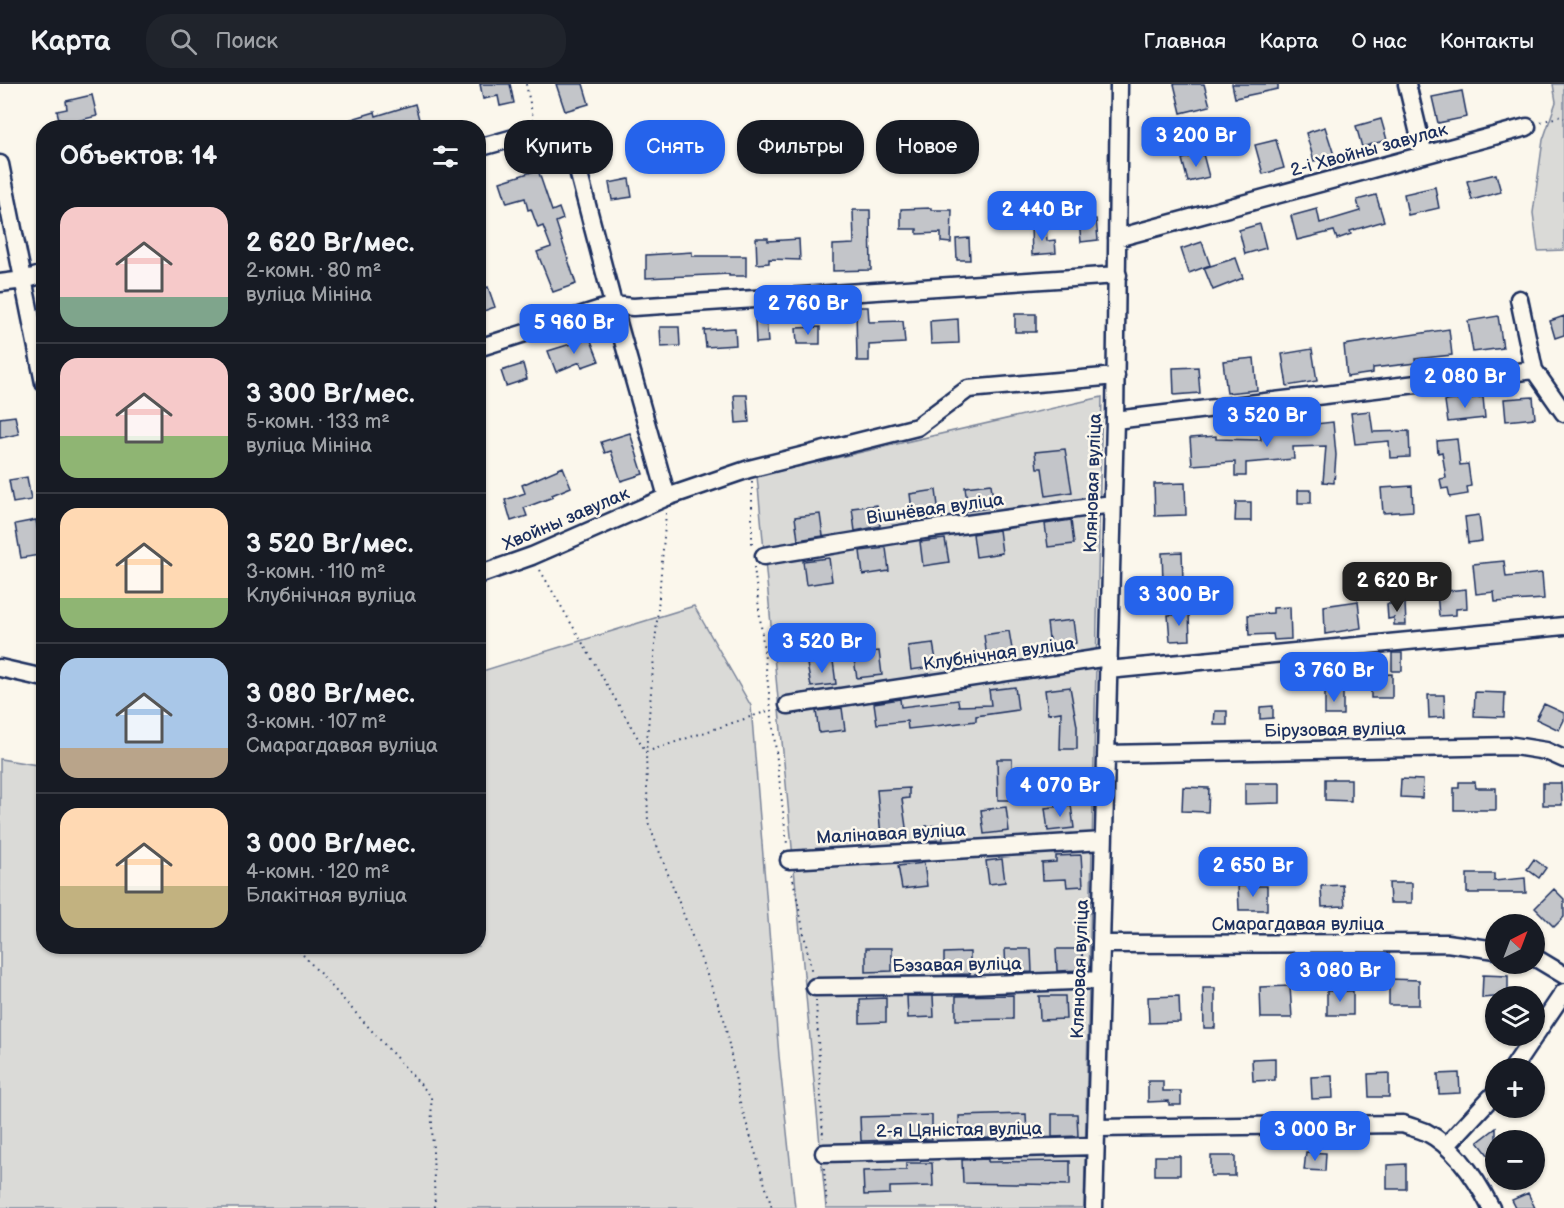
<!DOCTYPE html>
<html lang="ru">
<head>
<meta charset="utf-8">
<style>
	body { margin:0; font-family:"Balsamiq Sans",sans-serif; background:#20242c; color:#f1f3f6; height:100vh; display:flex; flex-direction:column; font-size:22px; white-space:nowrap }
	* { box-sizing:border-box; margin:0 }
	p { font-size:20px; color:#9ea1a6 }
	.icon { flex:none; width:33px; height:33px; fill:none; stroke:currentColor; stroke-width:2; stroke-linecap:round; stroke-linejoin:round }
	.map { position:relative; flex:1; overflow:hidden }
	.sheet { position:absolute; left:36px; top:36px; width:450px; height:834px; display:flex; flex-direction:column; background:#171b24; border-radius:24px; box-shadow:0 2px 4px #0004 }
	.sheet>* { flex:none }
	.banner { position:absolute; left:504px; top:36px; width:570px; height:54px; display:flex; gap:12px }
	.needle { width:39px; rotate:42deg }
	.controls { position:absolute; left:1485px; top:830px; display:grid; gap:12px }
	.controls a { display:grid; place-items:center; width:60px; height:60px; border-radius:50%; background:#171b24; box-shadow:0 2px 4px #0004; font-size:30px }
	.price { position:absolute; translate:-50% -51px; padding:0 14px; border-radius:12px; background:#2563eb; color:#fff; font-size:20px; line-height:39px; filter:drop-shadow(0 2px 3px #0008) }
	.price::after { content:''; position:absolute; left:50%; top:36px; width:18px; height:14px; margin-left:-9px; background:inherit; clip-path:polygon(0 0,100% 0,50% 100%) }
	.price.selected { background:#222; color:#fff }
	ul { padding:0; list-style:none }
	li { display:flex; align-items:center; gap:18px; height:150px; padding:0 24px }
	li+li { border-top:2px solid #363941 }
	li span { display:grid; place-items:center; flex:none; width:168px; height:120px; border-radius:18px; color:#555 }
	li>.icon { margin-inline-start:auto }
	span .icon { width:72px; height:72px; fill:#fffc; stroke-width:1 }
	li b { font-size:26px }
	h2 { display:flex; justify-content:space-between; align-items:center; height:72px; padding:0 24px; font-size:26px }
	.tag { padding:0 21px; border-radius:24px; background:#171b24; box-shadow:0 2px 4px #0004; font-size:21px; line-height:54px }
	.tag.selected { background:#2563eb; color:#fff }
	header { display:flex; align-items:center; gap:36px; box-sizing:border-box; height:84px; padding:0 30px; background:#171b24; border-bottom:2px solid #363941 }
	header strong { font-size:28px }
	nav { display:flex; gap:33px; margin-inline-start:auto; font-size:21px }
	.search { width:420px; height:54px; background:#20242c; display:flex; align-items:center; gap:15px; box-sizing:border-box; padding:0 21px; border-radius:24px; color:#9ea1a6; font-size:22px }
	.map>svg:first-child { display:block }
	.green { fill:#dadad7; stroke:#7a849a; stroke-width:1.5 }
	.building { fill:#c3c5c9; stroke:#1b2f5e; stroke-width:1.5 }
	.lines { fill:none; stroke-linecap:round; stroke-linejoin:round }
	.minor-casing { stroke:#1b2f5e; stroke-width:21 }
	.path { stroke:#1b2f5e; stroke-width:2; stroke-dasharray:1.5 4.5; stroke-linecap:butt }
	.minor { stroke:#fbf7ec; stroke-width:16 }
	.labels { text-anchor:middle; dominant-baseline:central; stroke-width:5; stroke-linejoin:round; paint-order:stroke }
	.street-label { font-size:18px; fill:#1b2f5e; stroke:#fbf7ec }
</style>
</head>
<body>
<header>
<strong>Карта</strong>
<div class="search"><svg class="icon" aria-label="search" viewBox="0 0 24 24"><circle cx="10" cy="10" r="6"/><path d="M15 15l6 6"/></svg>Поиск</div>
<nav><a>Главная</a><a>Карта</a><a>О нас</a><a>Контакты</a></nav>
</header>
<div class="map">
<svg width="1564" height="1124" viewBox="0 0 1564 1124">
	<rect width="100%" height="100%" fill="#fbf7ec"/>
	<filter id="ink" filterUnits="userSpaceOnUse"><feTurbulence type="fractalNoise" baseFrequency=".0167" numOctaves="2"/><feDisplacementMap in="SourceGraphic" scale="12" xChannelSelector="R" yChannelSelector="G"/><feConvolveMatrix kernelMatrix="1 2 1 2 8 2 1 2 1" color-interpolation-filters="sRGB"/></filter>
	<g filter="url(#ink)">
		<path class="green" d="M1553 0H1564V166L1538 167 1533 129 1543 56 1556 18Z
			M1102 313 1084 1124H826L757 392Z
			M694 522 751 622 779 972 795 1124H0V675L43 682 44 862H478L479 588Z"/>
		<path class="building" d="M480 0H510L514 19 500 22 498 12 483 15Z
			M556 0H583L589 20 565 27Z
			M1174 0H1204L1210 22 1181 29Z
			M1232 0H1278V5L1235 14Z
			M1462 7 1467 33 1438 39 1432 13Z
			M92 11 97 32 72 38 73 44H61L57 27 67 25 66 17Z
			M415 20 420 39 405 44H332V41L375 28 376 32Z
			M1381 35 1387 56 1362 63 1356 42Z
			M1325 43 1334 71 1314 77 1306 49Z
			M1276 56 1284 84 1263 90 1255 61Z
			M1203 70 1209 93 1188 98 1182 75Z
			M538 86 552 127 559 124 563 135 556 138 576 200 553 208 537 168 551 163 543 142 538 144 531 125 528 126 525 114 507 119 500 98Z
			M1496 90 1501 108 1472 116 1467 97Z
			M629 95 632 113 612 116 609 99Z
			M1435 103 1439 124 1408 131 1404 110Z
			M1376 111 1384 137 1350 147 1351 150 1337 155 1334 147 1297 156 1291 132 1317 125 1320 139 1360 127 1357 116Z
			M931 124V126H952L951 159 941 158V149L917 150V145H901V125Z
			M853 126H870L871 186 833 187V161L854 160Z
			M1096 135 1098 156 1081 158 1079 136Z
			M1260 140 1266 164 1245 170 1239 146Z
			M1046 142 1047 157 1055 156 1056 169 1032 171 1031 143Z
			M756 154H768V157L799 155 800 176 769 175V179L757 180Z
			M969 154 970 176H957L956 155Z
			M1202 158 1210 181 1189 189 1181 165Z
			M692 168V172H746V192H729V190L646 194V171Z
			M1236 174 1243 194 1213 206 1204 184Z
			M488 203 495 223 478 229V206Z
			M856 223H868L869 238 903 237 905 259 869 261V277H857Z
			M1015 230H1036V248H1015Z
			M1498 232 1503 264 1473 268 1468 237Z
			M1564 232V251L1555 254 1550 237Z
			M766 235 768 258 756 259 755 236Z
			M958 235 959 259 931 260 930 237Z
			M660 243H679L680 262 661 263Z
			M820 243V260H797L796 244Z
			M735 244 736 261 706 263 704 246Z
			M1449 245 1452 271 1415 275 1416 279 1373 284V289L1347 293 1344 261Z
			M590 254 599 277 582 283 580 278 556 288 548 267Z
			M1312 265 1317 297 1287 302 1282 270Z
			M1254 274 1257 306 1227 309 1223 277Z
			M523 280 527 295 506 302 501 287Z
			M1198 283 1200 309 1174 311 1173 284Z
			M734 311H747L749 338 736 339Z
			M1483 313 1485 334 1448 338 1445 317Z
			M1533 313 1535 334 1506 337 1504 315Z
			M1370 327 1373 348 1409 347 1410 373 1390 374 1389 357 1355 360 1351 329Z
			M15 332 19 350 0 354V334Z
			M1333 338 1336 371 1334 399 1323 398 1326 362 1293 363 1294 375 1246 379V392H1235V378L1192 381 1190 354 1216 352V355L1261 356 1260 346Z
			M630 349 643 390 621 397 611 367 605 369 601 358Z
			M1457 355 1460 381 1468 380 1471 402 1467 403 1468 410 1450 413 1448 404 1442 405 1440 395 1446 394 1442 368 1438 369 1437 357Z
			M1065 365 1072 408 1046 412 1042 384H1037L1035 368Z
			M563 383 571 403 552 411 553 413 524 424 527 432 511 437 505 416 525 409 522 401Z
			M27 393 31 416 13 419 9 396Z
			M1185 399 1186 431 1155 432 1154 400Z
			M991 400 994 423 968 427 965 403Z
			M1412 402 1413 427 1383 429 1381 404Z
			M936 406 939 430 913 433 910 410Z
			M1298 406H1311V419H1298Z
			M1236 418H1251V437H1235Z
			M877 421 880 442 855 447 852 424Z
			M820 430 823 452 798 456 795 433Z
			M1479 431 1482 457 1468 459 1465 433Z
			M36 436 40 461H38L40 471 21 474 15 440Z
			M1071 436 1074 460 1048 463 1045 440Z
			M999 446 1002 469 976 473 973 450Z
			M945 455 949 478 923 482 920 458Z
			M886 464 889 487 863 491 860 467Z
			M1182 468 1183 496 1163 497 1162 469Z
			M829 474 832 497 806 501 803 477Z
			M1504 477 1506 493 1542 489 1544 515 1495 518 1494 508 1476 510 1473 480Z
			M1466 505 1467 524 1456 525V531L1439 532 1437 508Z
			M1358 517 1361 544 1325 550 1324 522Z
			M1405 519 1406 541H1394V534L1388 535 1387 520Z
			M1290 523 1291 555 1274 556 1273 550 1249 551 1248 531 1273 529V524Z
			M1189 530 1190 556 1170 557 1168 531Z
			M1073 536 1076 559 1050 563 1047 539Z
			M1009 547 1013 571 987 574 984 551Z
			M933 559 937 582 911 586 908 562Z
			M879 567 882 591 857 594 853 570Z
			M1392 569H1402V587H1392Z
			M833 577 836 600 811 603 807 580Z
			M1392 590V614H1371V591Z
			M1015 603 1018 626 976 632V637L935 642 908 645 907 637 877 640 874 619 900 615 901 623 958 616 959 622 991 621 989 606Z
			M1070 603 1077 642V665H1060L1061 628 1048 630 1045 606Z
			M1343 606V631H1325V607Z
			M1475 608 1505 609 1504 633 1474 632Z
			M1428 611H1444L1445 633 1429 634Z
			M1544 620 1564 629V636L1559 646 1536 635Z
			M1273 622V634L1260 635V623Z
			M842 624 845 646 819 649 816 627Z
			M1215 627H1227V641H1214Z
			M997 675H1012L1013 716H998Z
			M1325 695H1351V717L1325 716Z
			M1401 695 1423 696 1422 714 1400 713Z
			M1459 698H1475L1476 704H1496V726H1454V704H1459Z
			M1245 699H1280V719L1245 720Z
			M1543 699H1561L1562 721H1543Z
			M1183 703 1209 704 1208 728 1182 727Z
			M909 704V714L902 715 907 750 881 753 877 706Z
			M1071 721 1074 744 1048 747 1045 724Z
			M1006 723 1009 747 984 750 981 726Z
			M942 741 943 756 927 757 926 742Z
			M1081 771 1083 802 1067 803 1066 795 1043 796 1042 779 1056 778V772Z
			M1002 775 1005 798 989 800 986 777Z
			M1534 775 1546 784 1539 794 1527 785Z
			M924 779 927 802 902 805 898 782Z
			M1467 790H1494V797L1525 794 1526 809H1467Z
			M1389 799H1412V819H1390Z
			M1343 801 1345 822 1322 823 1321 802Z
			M1238 802H1267V826H1239Z
			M1554 805 1564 815V833L1554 843 1535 824Z
			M866 864H892V887L866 888Z
			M1005 865H1031L1032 888 1006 889Z
			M1056 865H1082L1083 886 1057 887Z
			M970 868V890L944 891V869Z
			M1483 891 1508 892V912L1482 914Z
			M1389 895 1419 896V921H1389Z
			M1290 902 1292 934H1261L1260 903Z
			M1203 904H1215V944H1204Z
			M1327 907H1353V931H1327Z
			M1013 911V935L956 936V912Z
			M907 912H933L934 933 908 934Z
			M1039 912H1065L1066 935 1040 936Z
			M1179 912 1180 938 1149 939 1148 913Z
			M886 914V938L860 939V915Z
			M1275 974V996L1253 997 1252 975Z
			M1389 989V1013H1369L1368 990Z
			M1459 989 1460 1009 1439 1010 1438 990Z
			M1332 992 1333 1014 1312 1015 1311 993Z
			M1148 997H1163V1007H1181V1021H1169V1017L1148 1018Z
			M1026 1030 1027 1053 960 1055 959 1032Z
			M1052 1030H1077L1078 1052 1052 1053Z
			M932 1031V1055L861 1057 860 1033Z
			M1496 1044V1081L1478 1058Z
			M1306 1068 1326 1069 1325 1087 1304 1086Z
			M1155 1072H1180V1091H1155Z
			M1211 1072H1235V1092H1211Z
			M988 1075V1078L1070 1077V1101L963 1099 962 1076Z
			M906 1079H932L933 1102 890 1103V1110L864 1111 863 1087 906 1086Z
			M1406 1080V1105H1387V1081Z
			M1528 1109 1535 1124H1516L1512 1116Z"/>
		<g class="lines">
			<g class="minor-casing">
				<path id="minor" d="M1407 0 1424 71
					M478 64 521 52 549 51 576 79 617 235 667 413
					M0 80 44 299
					M1117 154 1527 43
					M0 199 24 196 44 190
					M1519 215 1534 286 1564 329
					M478 264 613 221 633 223 1118 191
					M1115 336 1534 286
					M764 472 924 446 1112 420
					M478 491 532 472 667 413 749 385 917 343 968 305 1116 292
					M0 584 44 594
					M1108 586 1564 542
					M788 621 1108 573
					M1106 670 1514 662 1546 667 1564 675
					M789 776 1103 757
					M1101 860 1447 859 1496 866
					M1534 873 1564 891
					M815 903 967 901 1099 896
					M1513 984 1564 908
					M1096 1044 1403 1040C1410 1043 1419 1045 1426 1048 1455 1063 1477 1096 1491 1124
					M1446 1062 1496 1008
					M824 1069 1095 1062
					M1094 1124 1115 336 1119 0"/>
			</g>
			<path class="path" d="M526 0 534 38
				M1541 38 1561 32 1564 34
				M752 398V461
				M666 429 646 668 771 626
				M754 483 787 760
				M540 486 646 668 648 738 724 935 740 1018 772 1124
				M792 790 812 890
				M295 862 431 1012 435 1124
				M816 916 823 1054
				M824 1084 827 1124"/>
			<use href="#minor" class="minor"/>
		</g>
	</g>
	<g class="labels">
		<g class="street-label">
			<text transform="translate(1369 66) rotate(-15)">2-і Хвойны завулак</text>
			<text transform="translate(1093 399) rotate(-88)">Кляновая вуліца</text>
			<text transform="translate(935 425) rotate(-8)">Вішнёвая вуліца</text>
			<text transform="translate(566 435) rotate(-23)">Хвойны завулак</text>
			<text transform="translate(999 570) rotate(-8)">Клубнічная вуліца</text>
			<text transform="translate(1335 646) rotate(-1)">Бірузовая вуліца</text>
			<text transform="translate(891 750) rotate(-3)">Малінавая вуліца</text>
			<text x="1298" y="840">Смарагдавая вуліца</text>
			<text transform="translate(957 881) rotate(-1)">Бэзавая вуліца</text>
			<text transform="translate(1080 885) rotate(-88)">Кляновая вуліца</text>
			<text transform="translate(959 1046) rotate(-1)">2-я Цяністая вуліца</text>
		</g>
	</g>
</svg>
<div class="controls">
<a><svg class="needle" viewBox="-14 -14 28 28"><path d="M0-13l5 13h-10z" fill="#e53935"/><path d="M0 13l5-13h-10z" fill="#9ea1a6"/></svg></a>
<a><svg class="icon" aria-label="layers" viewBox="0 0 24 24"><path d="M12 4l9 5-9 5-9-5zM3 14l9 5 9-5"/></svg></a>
<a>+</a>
<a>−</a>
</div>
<b class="price" style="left:1196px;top:84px">3 200 Br</b>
<b class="price" style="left:1042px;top:158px">2 440 Br</b>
<b class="price" style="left:808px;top:252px">2 760 Br</b>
<b class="price" style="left:574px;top:271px">5 960 Br</b>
<b class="price" style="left:1465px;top:325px">2 080 Br</b>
<b class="price" style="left:1267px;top:364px">3 520 Br</b>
<b class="price selected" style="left:1397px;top:529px">2 620 Br</b>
<b class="price" style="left:1179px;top:543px">3 300 Br</b>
<b class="price" style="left:822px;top:590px">3 520 Br</b>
<b class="price" style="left:1334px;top:619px">3 760 Br</b>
<b class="price" style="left:1060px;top:734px">4 070 Br</b>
<b class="price" style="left:1253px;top:814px">2 650 Br</b>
<b class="price" style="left:1340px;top:919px">3 080 Br</b>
<b class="price" style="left:1315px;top:1078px">3 000 Br</b>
<div class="banner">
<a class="tag">Купить</a>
<a class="tag selected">Снять</a>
<a class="tag">Фильтры</a>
<a class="tag">Новое</a>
</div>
<section class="sheet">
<h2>Объектов: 14<svg class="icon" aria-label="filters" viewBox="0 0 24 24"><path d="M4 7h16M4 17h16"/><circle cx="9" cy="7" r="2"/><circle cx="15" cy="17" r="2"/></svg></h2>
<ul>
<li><span style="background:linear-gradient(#f6c9c9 75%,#7fa58c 0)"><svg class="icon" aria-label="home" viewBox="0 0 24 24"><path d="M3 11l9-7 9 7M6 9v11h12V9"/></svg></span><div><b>2 620 Br/мес.</b><p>2-комн. · 80 m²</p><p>вуліца Мініна</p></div></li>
<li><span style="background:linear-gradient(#f6c9c9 65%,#8fb573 0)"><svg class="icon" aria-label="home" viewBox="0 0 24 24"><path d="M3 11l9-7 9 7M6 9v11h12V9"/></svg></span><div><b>3 300 Br/мес.</b><p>5-комн. · 133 m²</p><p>вуліца Мініна</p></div></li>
<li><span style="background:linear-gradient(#ffd9b3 75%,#8fb573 0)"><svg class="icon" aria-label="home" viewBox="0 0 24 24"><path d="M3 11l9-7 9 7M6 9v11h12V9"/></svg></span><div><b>3 520 Br/мес.</b><p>3-комн. · 110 m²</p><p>Клубнічная вуліца</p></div></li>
<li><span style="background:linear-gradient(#a9c7e8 75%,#b9a48a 0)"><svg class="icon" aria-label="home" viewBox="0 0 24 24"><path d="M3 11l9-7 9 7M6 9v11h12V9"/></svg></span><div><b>3 080 Br/мес.</b><p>3-комн. · 107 m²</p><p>Смарагдавая вуліца</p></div></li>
<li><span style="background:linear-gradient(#ffd9b3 65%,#c2b280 0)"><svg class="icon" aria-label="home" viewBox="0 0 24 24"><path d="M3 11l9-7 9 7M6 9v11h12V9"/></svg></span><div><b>3 000 Br/мес.</b><p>4-комн. · 120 m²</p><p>Блакітная вуліца</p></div></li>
</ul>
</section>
</div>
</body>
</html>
